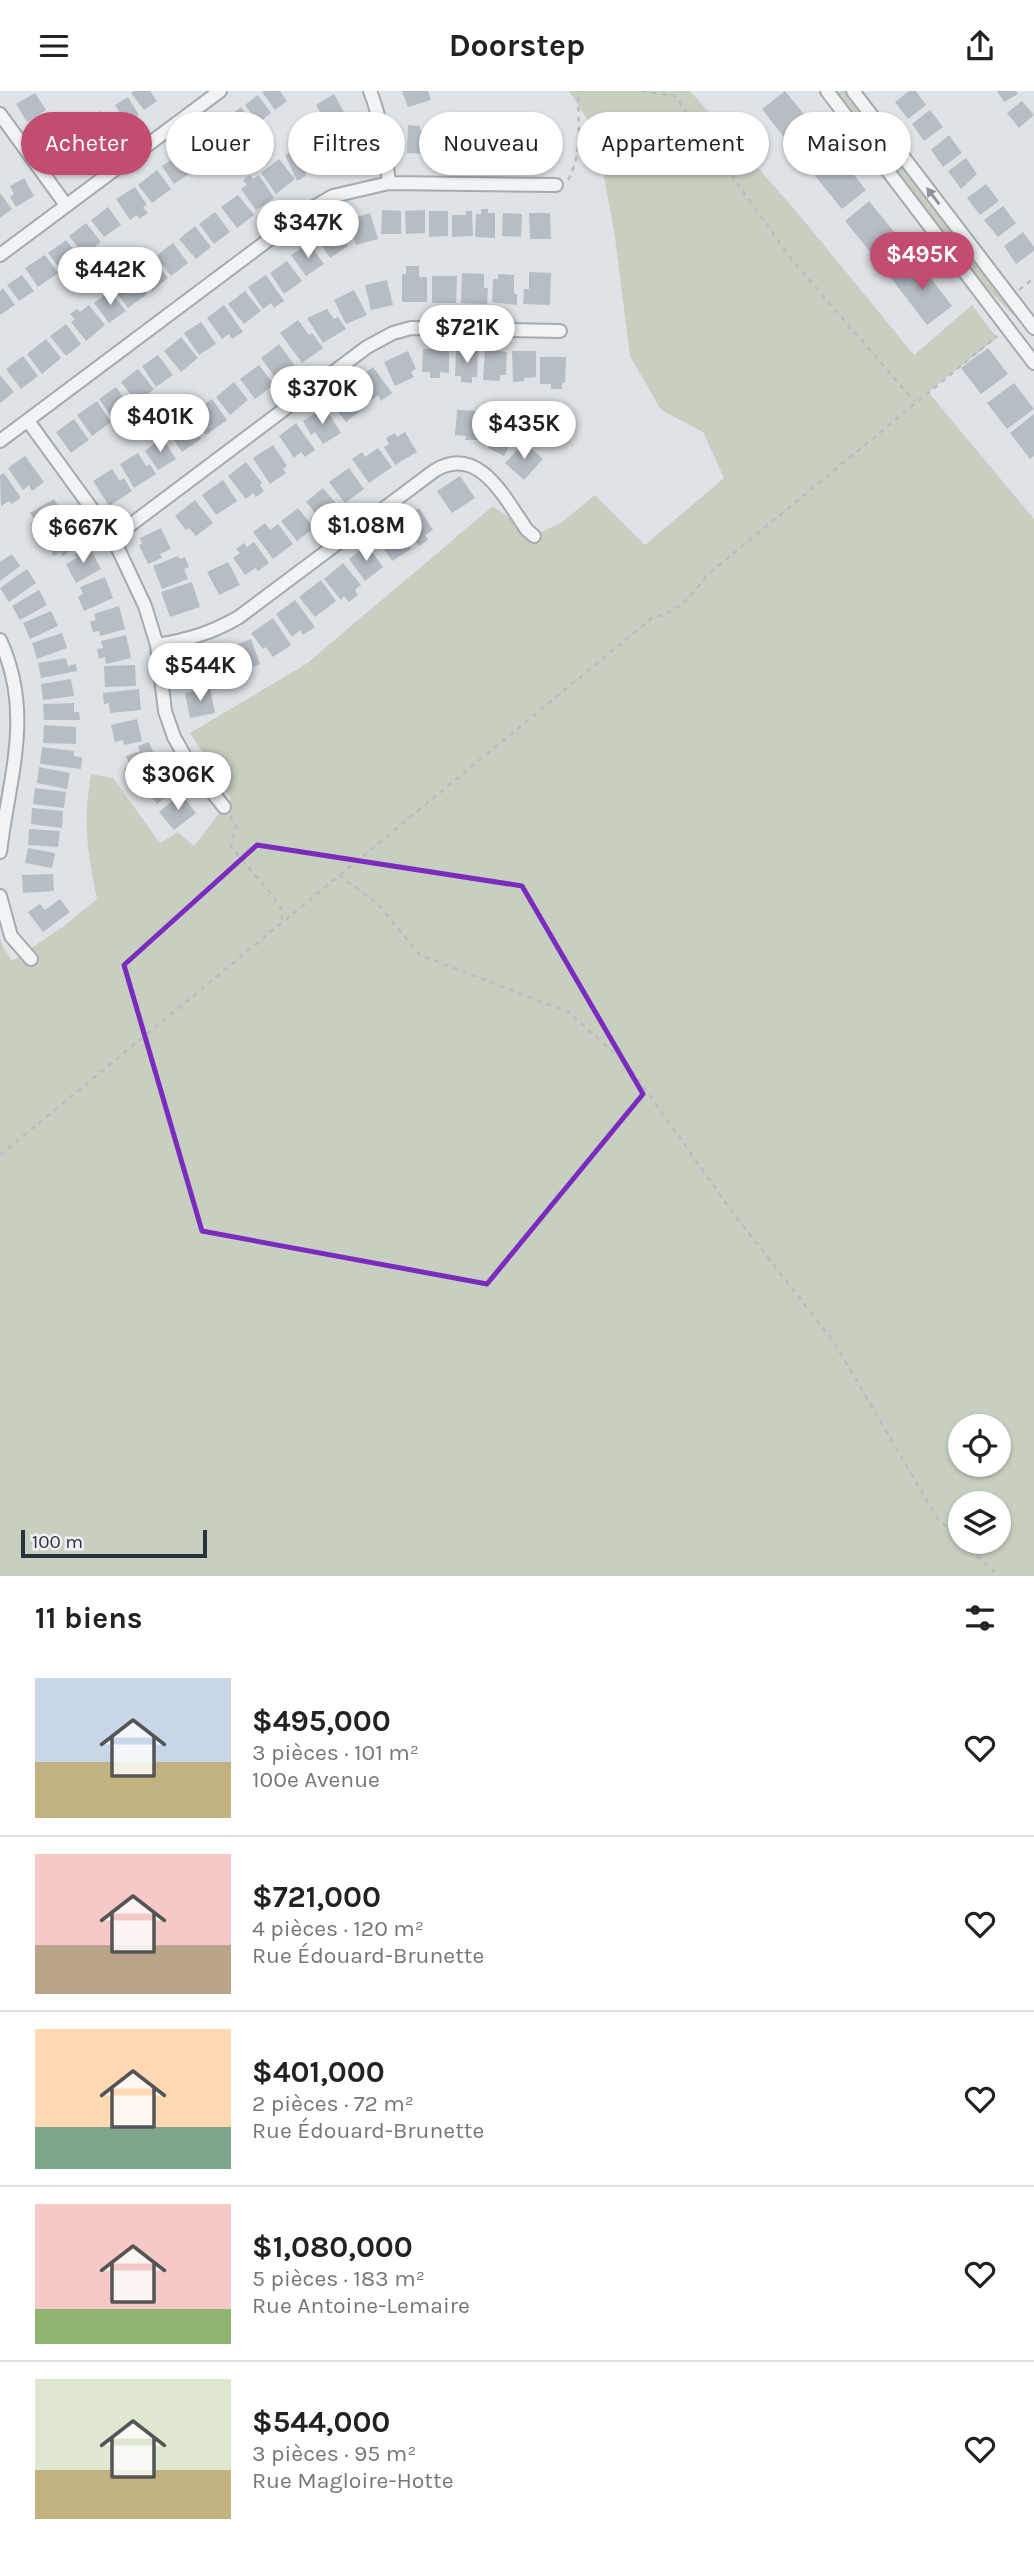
<!DOCTYPE html>
<html lang="fr">
<head>
<meta charset="utf-8">
<style>
	body { margin:0; font-family:Karla,sans-serif; background:#f6f6f6; color:#222; height:100vh; display:flex; flex-direction:column; font-size:26px; white-space:nowrap }
	* { box-sizing:border-box; margin:0 }
	p { font-size:23px; color:#767676 }
	.icon { flex:none; width:38px; height:38px; fill:none; stroke:currentColor; stroke-width:2; stroke-linecap:round; stroke-linejoin:round }
	.map { position:relative; height:1485px; overflow:hidden }
	.panel { display:flex; flex-direction:column; background:#fff; flex:1 }
	.panel>* { flex:none }
	.top-card { position:absolute; left:21px; top:21px; width:992px; height:63px; display:flex; gap:14px }
	.tools { position:absolute; left:948px; top:1323px; display:grid; gap:14px }
	.tools a { display:grid; place-items:center; width:63px; height:63px; border-radius:50%; background:#fff; box-shadow:0 2px 5px #0004; font-size:35px }
	.scale { position:absolute; left:21px; bottom:18px; width:186px; box-sizing:border-box; padding-left:7px; border:4px solid #29333c; border-top:0; font-size:19px; line-height:24px; white-space:nowrap; color:#29333c; -webkit-text-stroke:5px #edf1f4; paint-order:stroke }
	.price { position:absolute; translate:-50% -60px; padding:0 16px; border-radius:24px; background:#fff; color:#222; font-size:23px; line-height:46px; filter:drop-shadow(0 2px 4px #0008) }
	.price::after { content:''; position:absolute; left:50%; top:42px; width:21px; height:16px; margin-left:-10px; background:inherit; clip-path:polygon(0 0,100% 0,50% 100%) }
	.price.selected { background:#c24d71; color:#fff }
	ul { padding:0; list-style:none }
	li { display:flex; align-items:center; gap:21px; height:175px; padding:0 35px }
	li+li { border-top:2px solid #e0e0e0 }
	li span { display:grid; place-items:center; flex:none; width:196px; height:140px; border-radius:0px; color:#555 }
	li>.icon { margin-inline-start:auto }
	span .icon { width:84px; height:84px; fill:#fffc; stroke-width:1 }
	li b { font-size:30px }
	h2 { display:flex; justify-content:space-between; align-items:center; height:84px; padding:0 35px; font-size:30px }
	.chip { padding:0 24px; border-radius:32px; background:#fff; box-shadow:0 2px 5px #0004; font-size:24px; line-height:63px }
	.chip.selected { background:#c24d71; color:#fff }
	header { display:flex; justify-content:space-between; align-items:center; height:91px; padding:0 35px; background:#fff; font-size:32px; font-weight:700 }
	.map>svg:first-child { display:block }
	.green { fill:#c7d0c0; fill-rule:evenodd }
	.building { fill:#b6bdc3 }
	.lines { fill:none; stroke-linecap:round; stroke-linejoin:round }
	.minor-casing { stroke:#a4abb0; stroke-width:16 }
	.path { stroke:#b9bdc1; stroke-width:2.5; stroke-dasharray:5 5; stroke-linecap:butt }
	.minor { stroke:#f1f3f5; stroke-width:12 }
	.oneway { fill:#8d9398 }
	.marked { fill:none; stroke:#7b2cbf; stroke-width:5; stroke-linejoin:round }
</style>
</head>
<body>
<header><svg class="icon" aria-label="menu" viewBox="0 0 24 24"><path d="M4 6h16M4 12h16M4 18h16"/></svg>Doorstep<svg class="icon" aria-label="share" viewBox="0 0 24 24"><path d="M12 15V3M7 8l5-5 5 5M5 13v7h14v-7"/></svg></header>
<div class="map">
<svg width="1034" height="1485" viewBox="0 0 1034 1485">
	<rect width="100%" height="100%" fill="#dee3e7"/>
	<path class="green" d="M569 0H690L796 120 914 264 972 214 997 247 928 301 1034 428V1485H0V847L3 856 12 870 64 835 97 808C87 760 83 733 91 683L113 687 160 752 178 741 194 755 231 707 190 642 306 573 493 415 534 445 562 431 595 404 645 454 724 387 703 341 661 319 630 265 615 146 596 42ZM961 1335H999V1374H961ZM961 1412H999V1451H961Z
		M835 0H846L1016 224 1014 225 973 183Z"/>
	<path class="building" d="M134 0H150L157 10 144 19 131 2Z
		M264 0H280L287 10 275 19 262 1Z
		M402 0H428L431 9 408 16Z
		M785 0 822 45 798 64 762 18Z
		M909 0H916L926 14 908 28 895 11Z
		M997 0H1016L1018 3 1004 11Z
		M35 2 46 19 27 31 16 13Z
		M334 3 344 21 326 31 316 14Z
		M258 4 271 22 258 32 245 14Z
		M128 6 139 24 126 32 115 14Z
		M1022 10 1034 24 1019 37 1007 22Z
		M241 16 255 35 242 45 228 26Z
		M930 19 943 36 924 50 912 33Z
		M100 20 103 24 110 20 122 40 104 50 90 25Z
		M351 26 353 35 350 36 352 48 327 54 324 40 331 39 329 31Z
		M223 29 236 47 224 56 220 51 214 55 205 43Z
		M408 34 420 35V39H427L426 63 407 62Z
		M535 35H545V43H551L550 65H530V43H535Z
		M87 36 99 54 85 64 73 45Z
		M432 39H452L451 64H443V60H431Z
		M503 41H522L521 65H502Z
		M949 44 962 62 943 76 931 59Z
		M202 45 217 67 200 79 185 57Z
		M455 45H474V63H455Z
		M478 45H497L496 64H477Z
		M67 48 81 68 64 80 50 61Z
		M826 49 866 99 842 118 802 69Z
		M354 53 358 71 338 76 337 70H333L331 61 340 60 339 55Z
		M304 55 315 77 305 82 306 85 297 90 285 64Z
		M183 61 195 79 174 93 162 75Z
		M966 67 977 83 961 98 948 80Z
		M279 68 295 88 276 103 261 82Z
		M157 79 171 98 152 112 138 94Z
		M250 84 253 88 259 84 274 107 256 119 241 98 247 94 243 89Z
		M24 87 34 105 16 116 10 106 14 103 10 95Z
		M986 93 999 110 980 124 967 107Z
		M135 96 147 114 143 116 148 122 139 128 137 124 130 129 116 108Z
		M0 102 12 118 0 127Z
		M238 104 254 124 237 137 221 116Z
		M869 110 909 159 885 179 845 130Z
		M1003 115 1016 132 998 146 984 129Z
		M108 116 121 134 104 146 91 129Z
		M481 118H488V122H495V147L475 146 476 123H481Z
		M382 119 401 120V143H381Z
		M425 119V142L406 143 405 120Z
		M429 120H448V145L429 146Z
		M466 120H472L473 145 452 146V124H466Z
		M215 121 230 141 214 153 199 133Z
		M370 122 378 148 356 154 348 129Z
		M503 122 522 123 521 146 502 145Z
		M529 122H550L551 148H530Z
		M86 132 101 151 84 164 69 145Z
		M334 133 348 155 330 167 316 145Z
		M195 135 211 156 196 168 179 148Z
		M1023 141 1034 156V160L1016 173 1004 155Z
		M66 149 83 170 75 176 71 171 61 179 48 162Z
		M173 152 188 172 171 185 156 165Z
		M309 152 324 173 306 185 291 164Z
		M45 164 58 182 38 196 25 177Z
		M153 168 168 187 152 200 137 180Z
		M916 168 952 215 927 234 891 187Z
		M287 170 302 190 284 203 270 182Z
		M406 175H419V186H427V211H402V183H406Z
		M529 181 551 182 550 214 523 213 524 198H529Z
		M462 182 484 183V197H488L487 213 461 212Z
		M132 183 147 203 128 217 113 197Z
		M498 183 514 184V203H517V214L492 211 493 188H498Z
		M22 184 34 200 19 210 7 194Z
		M266 184 284 210 274 217 271 212 263 218 248 196Z
		M432 185H457L456 212H432Z
		M387 189 393 214 371 219 365 194Z
		M3 197 15 214 0 224V200Z
		M354 199 367 224 346 233 334 209Z
		M110 200 126 220 109 232 94 212Z
		M245 200 261 220 244 233 228 213Z
		M89 214 105 234 86 250 71 231 75 228 70 223 77 218 80 221Z
		M224 214 243 241 232 248 229 243 222 248 207 227Z
		M327 218 334 228 338 226 346 238 323 252 307 227Z
		M298 229 309 244 312 242 323 257 302 272 280 242Z
		M201 231 216 253 199 264 184 242Z
		M66 233 81 253 66 265 50 245Z
		M181 246 198 267 181 281 164 260Z
		M46 248 61 267 42 283 27 263Z
		M279 253 295 275 277 289 261 267Z
		M988 257 1008 283 981 303 961 277Z
		M423 258H449V282L440 281V287H430V281H422Z
		M485 258 507 261 506 284H500V290L483 289Z
		M456 259H478L477 286H472V292L461 291V285H455Z
		M408 260 416 278 411 281 414 286 395 295 384 271Z
		M512 260H536V286L524 287V290L513 291Z
		M158 264 173 284 156 296 142 275Z
		M23 265 38 285 21 298 6 278Z
		M540 266H566L565 292H562V298H551V293H540Z
		M259 274 274 294 255 308 240 288Z
		M373 276 392 302 381 310 378 304 370 310 360 296 356 299 351 292Z
		M138 278 154 298 137 312 121 291Z
		M0 284 14 301 0 312Z
		M234 291 248 309 230 324 216 306Z
		M1014 292 1034 318 1007 338 987 312Z
		M116 296 130 316 113 328 99 308Z
		M349 297 364 317 346 331 331 312Z
		M212 308 227 329 206 344 190 323Z
		M97 310 111 331 92 345 77 324Z
		M325 316 341 342 323 353 315 341 311 344 303 330Z
		M457 319 479 320 478 349H465L466 345 455 344Z
		M1034 323V365L1030 368 1010 342Z
		M186 326 201 348 182 361 167 339Z
		M496 327 518 339 504 365 488 357 490 352 484 349Z
		M74 328 89 349 71 362 56 341Z
		M296 332 315 359 305 366 301 361 294 367 279 345Z
		M405 341 417 361 395 374 384 356 389 353 386 347 395 342 397 346Z
		M162 346 176 368 158 379 145 360Z
		M524 351 543 368 524 389 505 372Z
		M273 354 287 375 283 378 286 382 270 393 253 367Z
		M378 357 392 376 369 392 352 368 362 361 365 366Z
		M138 362 146 375 150 373 156 383 134 397 120 373Z
		M25 365 44 391 32 400 29 394 23 399 8 377Z
		M246 371 262 392 260 394 264 400 256 406 253 402 246 408 228 385Z
		M349 377 364 398 345 412 329 391Z
		M112 378 120 390 124 387 132 400 109 415 93 390Z
		M4 382 21 407 11 413 9 410 1 415 0 384Z
		M460 385 475 407 452 422 437 400Z
		M223 389 237 410 216 424 202 404Z
		M323 397 339 416 322 430 306 411Z
		M54 408 66 427 37 442 31 433 36 430 30 422Z
		M195 409 213 432 196 445 189 437 186 439 175 425Z
		M298 417 314 437 297 450 281 430Z
		M419 417 433 439 425 444 428 449 419 455 401 429Z
		M71 432 77 440 81 438 83 441 78 444 83 452 63 465 60 461 54 465 48 456 53 453 49 447Z
		M265 432 270 439 278 433 293 453 273 468 253 441Z
		M395 434 411 458 392 470 376 446Z
		M161 437 171 458 160 463 162 467 148 473 139 454 142 453 140 447Z
		M254 451 269 472 258 480 255 477 245 484 233 467 240 462 236 458 244 452 247 456Z
		M367 454 383 476 365 490 349 468Z
		M89 455 101 478 76 492 66 473 77 467 75 463Z
		M12 463 20 475 0 490V471Z
		M178 465 180 468 185 466 189 476 184 478 188 488 162 498 153 475Z
		M228 471 240 494 219 504 207 481Z
		M343 472 361 494 355 499 358 504 349 511 344 505 341 509 324 488Z
		M27 478 36 492 9 511 0 497Z
		M105 486 113 507 84 520 78 506 83 503 80 496Z
		M321 489 336 510 315 526 299 506Z
		M192 491 200 516 170 526 161 501Z
		M39 499 47 514 20 529 12 515Z
		M295 509 315 536 303 544 300 539 292 546 276 523Z
		M119 515 125 538 100 545 99 540 93 541 90 531 96 529 94 523Z
		M51 520 58 535 30 548 23 532Z
		M273 527 291 554 273 566 266 556 263 558 251 542Z
		M62 542 67 557 37 568 32 552Z
		M126 544 131 567 106 573 105 566 99 568 97 558 103 557 101 550Z
		M251 548 260 573 250 577 252 583 238 588 227 557Z
		M207 562 212 588 184 594 181 583 185 582 182 568Z
		M66 567 68 575 76 573 77 580 41 587 38 572Z
		M135 574 136 595 105 596 104 575Z
		M71 588 74 605 43 609 41 593Z
		M210 597 215 622 190 627 185 602Z
		M139 598 141 619 110 622 109 612 104 613 103 602Z
		M74 612V621H79L80 629H44L43 613Z
		M137 628 142 650 124 654 123 649 115 651 111 634Z
		M44 634 76 636V653L43 652Z
		M149 651 159 676 129 688 124 677 130 675 126 665 140 660 138 655Z
		M42 656 74 660V665L82 666 81 678 40 673Z
		M39 676 70 682 67 698 37 692Z
		M162 678 178 697 157 713 142 695Z
		M35 697 66 701 64 717 33 713Z
		M181 703 196 722 174 739 159 721Z
		M32 717 63 720 62 737 31 733Z
		M29 738 60 740 58 756 28 754Z
		M28 757 55 762 52 777 25 772Z
		M53 783 54 800 23 802 22 784Z
		M60 808 70 821 43 841 28 821 40 813 45 819Z"/>
	<g class="lines">
		<g class="minor-casing">
			<path id="minor" d="M370 0C382 30 385 60 389 92
				M827 0 1034 272
				M853 0 1034 237
				M0 23 66 114
				M0 164 220 0
				M28 330 113 447 145 515 157 554 165 620 174 646 187 669 224 716
				M0 350 307 120 333 105 389 92 556 94
				M113 447 367 256 393 242 411 237 560 240
				M0 549C34 622 9 686 0 761
				M157 554C187 549 212 542 239 526L434 380C479 352 505 408 527 439L534 445
				M0 805 11 845 31 868"/>
		</g>
		<path class="path" d="M642 0 675 5 792 169 915 311
			M568 89C583 62 578 30 578 0
			M1019 199 1034 187
			M230 725 236 734 231 756 272 804 282 819V832
			M339 784 378 813 420 864 568 921 628 974 733 1122 834 1251 937 1427 961 1449
			M0 1064 652 527C679 520 690 507 706 485L997 245
			M962 1451 999 1485"/>
		<use href="#minor" class="minor"/>
	</g>
	<defs><path id="oneway-solid" d="M-6-.8H1V-3.2L6.5 0L1 3.2V.8H-6Z" transform="scale(1.75)"/></defs>
	<use class="oneway" href="#oneway-solid" transform="translate(933 105) rotate(-127)"/>
	<path class="marked" d="M257 754 522 795 643 1003 487 1193 202 1140 124 874Z"/>
</svg>
<div class="tools">
<a><svg class="icon" aria-label="locate" viewBox="0 0 24 24"><circle cx="12" cy="12" r="6"/><path d="M12 2v4M12 18v4M2 12h4M18 12h4"/></svg></a>
<a><svg class="icon" aria-label="layers" viewBox="0 0 24 24"><path d="M12 4l9 5-9 5-9-5zM3 14l9 5 9-5"/></svg></a>
</div>
<div class="scale">100 m</div>
<b class="price" style="left:308px;top:169px">$347K</b>
<b class="price selected" style="left:922px;top:201px">$495K</b>
<b class="price" style="left:110px;top:216px">$442K</b>
<b class="price" style="left:467px;top:274px">$721K</b>
<b class="price" style="left:322px;top:335px">$370K</b>
<b class="price" style="left:160px;top:363px">$401K</b>
<b class="price" style="left:524px;top:370px">$435K</b>
<b class="price" style="left:366px;top:472px">$1.08M</b>
<b class="price" style="left:83px;top:474px">$667K</b>
<b class="price" style="left:200px;top:612px">$544K</b>
<b class="price" style="left:178px;top:721px">$306K</b>
<div class="top-card">
<a class="chip selected">Acheter</a>
<a class="chip">Louer</a>
<a class="chip">Filtres</a>
<a class="chip">Nouveau</a>
<a class="chip">Appartement</a>
<a class="chip">Maison</a>
</div>
</div>
<section class="panel">
<h2>11 biens<svg class="icon" aria-label="filters" viewBox="0 0 24 24"><path d="M4 7h16M4 17h16"/><circle cx="9" cy="7" r="2"/><circle cx="15" cy="17" r="2"/></svg></h2>
<ul>
<li><span style="background:linear-gradient(#c9d6e8 60%,#c2b280 0)"><svg class="icon" aria-label="home" viewBox="0 0 24 24"><path d="M3 11l9-7 9 7M6 9v11h12V9"/></svg></span><div><b>$495,000</b><p>3 pièces · 101 m²</p><p>100e Avenue</p></div><svg class="icon" aria-label="heart" viewBox="0 0 24 24"><path d="M12 20l-8-8c-3-5 5-10 8-4 3-6 11-1 8 4z"/></svg></li>
<li><span style="background:linear-gradient(#f6c9c9 65%,#b9a48a 0)"><svg class="icon" aria-label="home" viewBox="0 0 24 24"><path d="M3 11l9-7 9 7M6 9v11h12V9"/></svg></span><div><b>$721,000</b><p>4 pièces · 120 m²</p><p>Rue Édouard-Brunette</p></div><svg class="icon" aria-label="heart" viewBox="0 0 24 24"><path d="M12 20l-8-8c-3-5 5-10 8-4 3-6 11-1 8 4z"/></svg></li>
<li><span style="background:linear-gradient(#ffd9b3 70%,#7fa58c 0)"><svg class="icon" aria-label="home" viewBox="0 0 24 24"><path d="M3 11l9-7 9 7M6 9v11h12V9"/></svg></span><div><b>$401,000</b><p>2 pièces · 72 m²</p><p>Rue Édouard-Brunette</p></div><svg class="icon" aria-label="heart" viewBox="0 0 24 24"><path d="M12 20l-8-8c-3-5 5-10 8-4 3-6 11-1 8 4z"/></svg></li>
<li><span style="background:linear-gradient(#f6c9c9 75%,#8fb573 0)"><svg class="icon" aria-label="home" viewBox="0 0 24 24"><path d="M3 11l9-7 9 7M6 9v11h12V9"/></svg></span><div><b>$1,080,000</b><p>5 pièces · 183 m²</p><p>Rue Antoine-Lemaire</p></div><svg class="icon" aria-label="heart" viewBox="0 0 24 24"><path d="M12 20l-8-8c-3-5 5-10 8-4 3-6 11-1 8 4z"/></svg></li>
<li><span style="background:linear-gradient(#dfe7d0 65%,#c2b280 0)"><svg class="icon" aria-label="home" viewBox="0 0 24 24"><path d="M3 11l9-7 9 7M6 9v11h12V9"/></svg></span><div><b>$544,000</b><p>3 pièces · 95 m²</p><p>Rue Magloire-Hotte</p></div><svg class="icon" aria-label="heart" viewBox="0 0 24 24"><path d="M12 20l-8-8c-3-5 5-10 8-4 3-6 11-1 8 4z"/></svg></li>
</ul>
</section>
</body>
</html>
